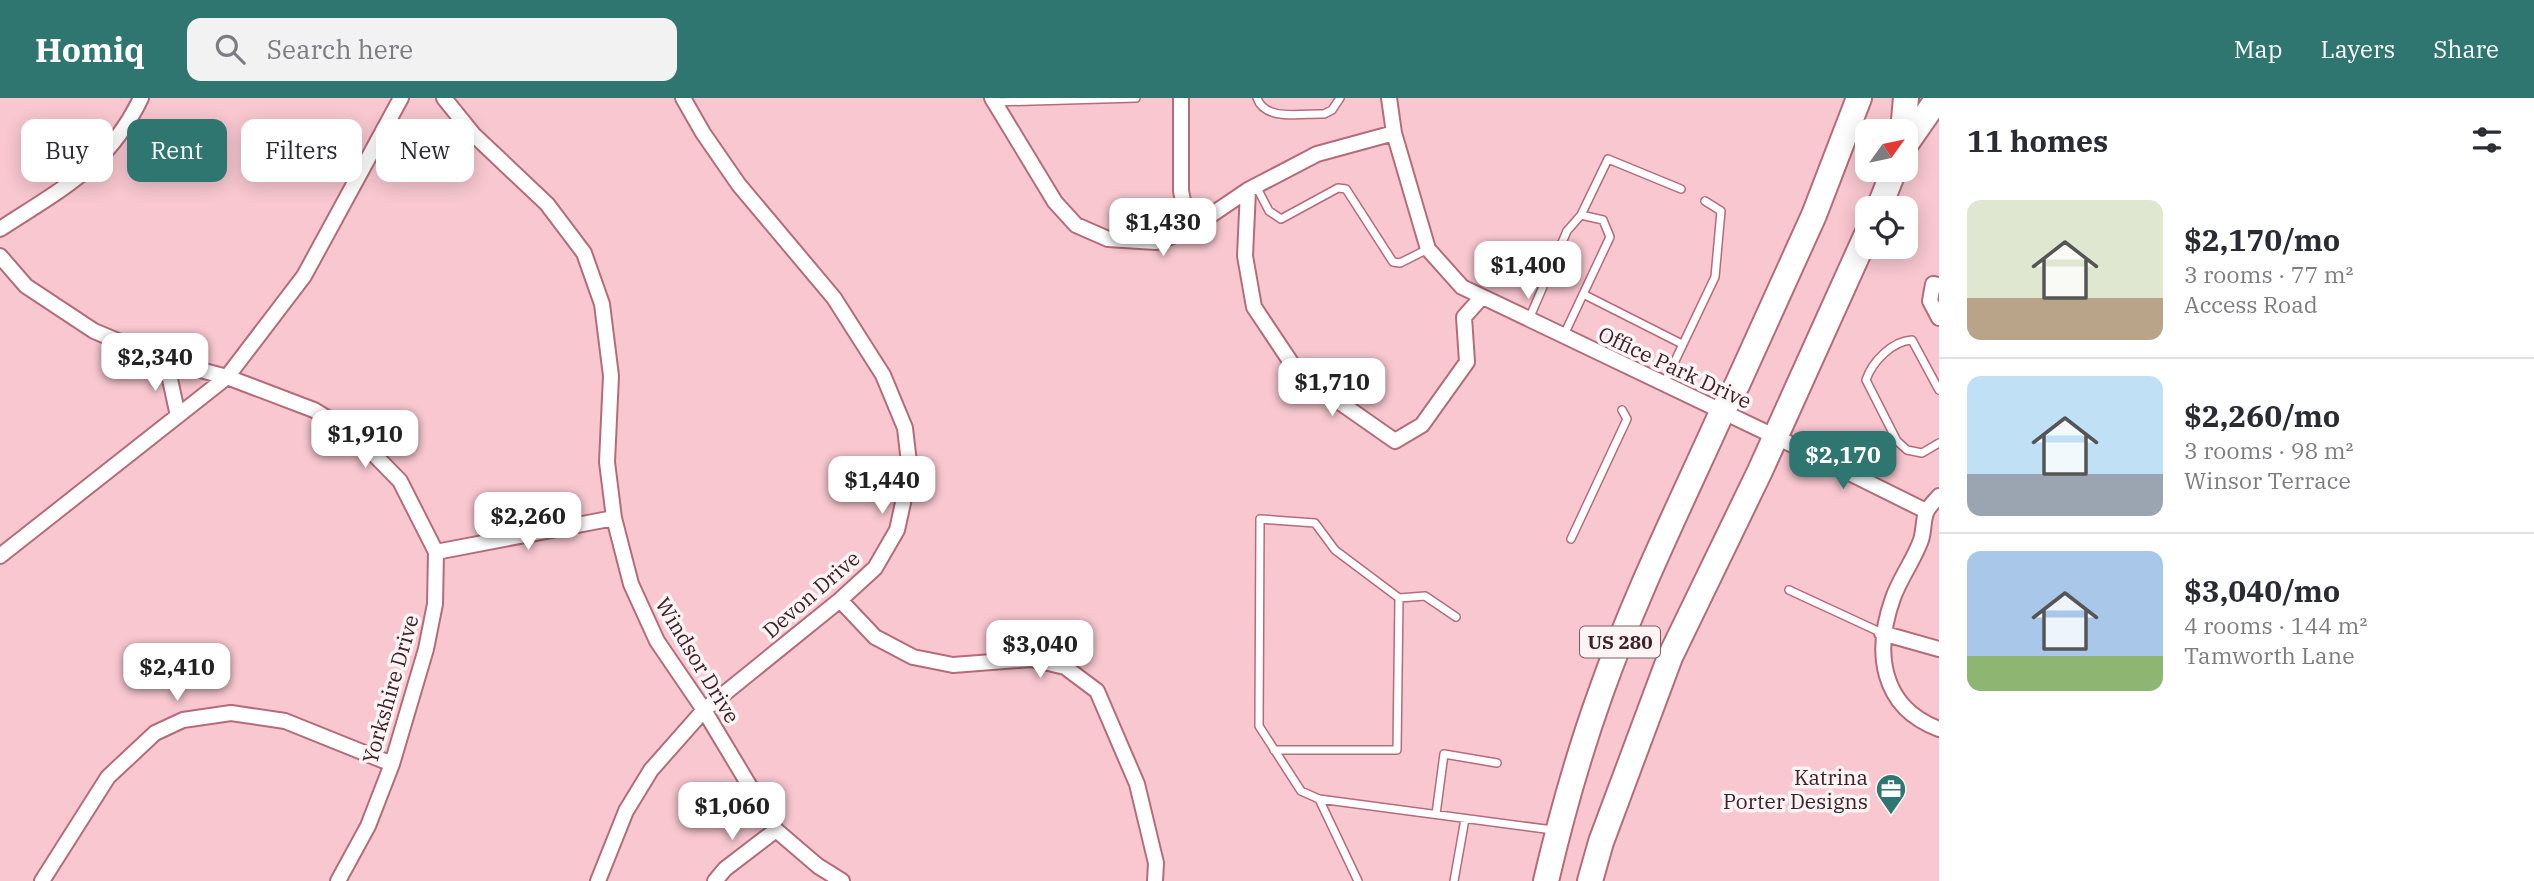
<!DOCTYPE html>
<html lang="en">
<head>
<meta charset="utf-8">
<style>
	body { margin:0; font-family:"IBM Plex Serif",serif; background:#f2f2f3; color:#2b2b33; height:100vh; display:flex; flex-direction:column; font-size:26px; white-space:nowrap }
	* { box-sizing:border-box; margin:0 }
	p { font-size:23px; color:#7c7c81 }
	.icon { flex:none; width:38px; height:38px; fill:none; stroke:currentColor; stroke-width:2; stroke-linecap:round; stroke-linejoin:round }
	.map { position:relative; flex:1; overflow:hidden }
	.sheet { display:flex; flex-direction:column; background:#fff; width:595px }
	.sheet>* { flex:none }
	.guide { position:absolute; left:21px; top:21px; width:665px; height:63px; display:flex; gap:14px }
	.needle { width:46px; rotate:57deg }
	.tools { position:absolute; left:1855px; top:21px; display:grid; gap:14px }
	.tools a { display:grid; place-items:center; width:63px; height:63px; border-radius:14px; background:#fff; box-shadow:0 4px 18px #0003; font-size:35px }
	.price { position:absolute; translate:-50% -60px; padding:0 16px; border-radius:14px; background:#fff; color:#222; font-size:23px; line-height:46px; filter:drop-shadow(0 2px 4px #0008) }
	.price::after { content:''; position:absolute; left:50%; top:42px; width:21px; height:16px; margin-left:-10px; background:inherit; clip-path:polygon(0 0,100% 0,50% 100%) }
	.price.selected { background:#2e766f; color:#fff }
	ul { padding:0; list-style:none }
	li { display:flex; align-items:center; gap:21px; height:175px; padding:0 28px }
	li+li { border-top:2px solid #e1e1e2 }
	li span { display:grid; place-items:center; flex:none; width:196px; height:140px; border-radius:14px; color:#555 }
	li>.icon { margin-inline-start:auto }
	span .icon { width:84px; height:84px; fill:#fffc; stroke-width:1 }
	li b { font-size:30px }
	h2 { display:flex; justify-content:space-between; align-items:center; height:84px; padding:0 28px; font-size:30px }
	.tag { padding:0 24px; border-radius:14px; background:#fff; box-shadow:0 4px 18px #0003; font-size:24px; line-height:63px }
	.tag.selected { background:#2e766f; color:#fff }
	header { display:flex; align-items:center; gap:42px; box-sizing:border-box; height:98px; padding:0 35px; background:#2e766f; color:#fff }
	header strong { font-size:33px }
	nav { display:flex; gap:38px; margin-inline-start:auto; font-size:24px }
	.search { width:490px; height:63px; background:#f2f2f3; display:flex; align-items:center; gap:18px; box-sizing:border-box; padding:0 24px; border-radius:14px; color:#7c7c81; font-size:26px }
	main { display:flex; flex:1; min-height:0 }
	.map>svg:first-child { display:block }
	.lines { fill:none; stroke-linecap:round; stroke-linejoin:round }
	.lane-casing { stroke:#b46c7b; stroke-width:10 }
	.street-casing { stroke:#b46c7b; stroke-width:18 }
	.highway-casing { stroke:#b46c7b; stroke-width:28 }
	.lane { stroke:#fff; stroke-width:7 }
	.street { stroke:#fff; stroke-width:14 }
	.highway { stroke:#fff; stroke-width:24 }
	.labels { text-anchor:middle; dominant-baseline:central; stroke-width:7; stroke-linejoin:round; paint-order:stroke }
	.shield { fill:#fdf4f6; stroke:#786066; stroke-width:2 }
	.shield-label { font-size:19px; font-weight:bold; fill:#3f2128 }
	.street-label { font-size:21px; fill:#3f2128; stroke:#fdf4f6 }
	.poi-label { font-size:21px; fill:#3f2128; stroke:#fdf4f6; text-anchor:end }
</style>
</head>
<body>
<header>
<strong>Homiq</strong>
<div class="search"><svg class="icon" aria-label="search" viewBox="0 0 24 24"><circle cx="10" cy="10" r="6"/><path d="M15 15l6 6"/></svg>Search here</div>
<nav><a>Map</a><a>Layers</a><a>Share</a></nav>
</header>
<main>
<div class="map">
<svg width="1939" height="783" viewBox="0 0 1939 783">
	<rect width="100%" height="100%" fill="#f8c7d0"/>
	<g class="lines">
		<g class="lane-casing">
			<path id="lane" d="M1257 0C1265 24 1303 15 1324 16L1332 12 1340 0
				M994 4 1136 0
				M1256 88 1269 113 1281 121 1338 90 1346 91 1393 164 1400 165 1428 151
				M1581 117 1608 61 1681 91
				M1583 196 1682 246
				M1529 221 1567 133 1581 117 1603 122 1610 139 1563 239
				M1664 286 1715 179 1721 113 1705 103
				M1939 292 1912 242C1892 243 1872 264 1866 282L1897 343 1907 352 1922 355 1939 345
				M1571 441 1627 321 1622 312
				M1789 492 1882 535
				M1456 519 1425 498 1399 500 1335 452 1315 425 1260 421 1259 628 1301 693 1319 701 1553 732
				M1274 652H1397L1399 500
				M1319 701 1358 783
				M1436 716 1444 656 1497 665
				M1454 783 1465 721"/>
		</g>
		<g class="street-casing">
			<path id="street" d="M444 0 473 36 547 106 584 155 602 206 611 278 607 364 614 420 631 486 657 543 704 612 776 732 818 768 842 783
				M992 0 1055 104 1076 127 1108 141 1156 144 1189 132 1248 92 1317 56 1394 35
				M1181 0V93L1189 132
				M1389 0 1394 35 1428 151 1462 189 1801 351 1926 413
				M1248 92 1245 158 1254 209 1298 275 1395 343 1422 327 1467 264 1464 219 1481 200
				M0 131C61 91 108 69 141 0
				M0 158 26 188 94 233 166 263 227 279 314 312 355 337 400 383 436 454 435 506 426 551 392 666 368 728 338 783
				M1939 187 1933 186 1930 203 1939 220
				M166 263 178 318
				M1939 398C1935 403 1928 409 1926 415 1923 423 1924 433 1921 442 1914 462 1900 480 1893 500 1874 553 1880 609 1939 631
				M436 454 614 420
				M0 458 227 279 304 178 401 0
				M840 502 875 539 913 559 953 567 1031 561 1065 569 1097 593 1137 686 1156 765 1155 783
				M1882 535 1939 551
				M42 783 108 679 155 635 183 622 231 615 285 623 392 666
				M598 783 626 713 651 672 704 612 840 502 875 470 897 432 910 373 905 330 883 277 834 200 739 87 703 35 683 0
				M715 783 725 771 776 732"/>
		</g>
		<g class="highway-casing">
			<path id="highway" d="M1903 33 1906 0
				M1906 46 1938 0
				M1879 110 1894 72
				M1546 783C1561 719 1579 655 1601 594 1635 498 1680 407 1722 314L1737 287 1814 117 1859 0
				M1590 783 1601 744 1670 559 1760 373 1867 136"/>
		</g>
		<use href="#lane" class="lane"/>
		<use href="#street" class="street"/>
		<use href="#highway" class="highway"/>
	</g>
	<defs>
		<g id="office-pin" transform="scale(1.575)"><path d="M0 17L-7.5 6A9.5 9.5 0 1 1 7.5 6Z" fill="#2e766f" stroke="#fdf4f6"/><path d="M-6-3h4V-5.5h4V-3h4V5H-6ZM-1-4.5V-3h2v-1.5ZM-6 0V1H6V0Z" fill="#fff"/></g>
	</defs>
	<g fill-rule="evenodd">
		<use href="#office-pin" x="1891" y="691"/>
	</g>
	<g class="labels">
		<rect class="shield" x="1580" y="528.5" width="80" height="31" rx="5"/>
		<g class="shield-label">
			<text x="1620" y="544">US 280</text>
		</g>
		<g class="street-label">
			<text transform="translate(1675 269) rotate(25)">Office Park Drive</text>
			<text transform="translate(811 496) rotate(-41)">Devon Drive</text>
			<text transform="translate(698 562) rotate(59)">Windsor Drive</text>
			<text transform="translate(390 591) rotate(-74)">Yorkshire Drive</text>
		</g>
		<g class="poi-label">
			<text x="1868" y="679">Katrina<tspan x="1868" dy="24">Porter Designs</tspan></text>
		</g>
	</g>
</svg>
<div class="tools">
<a><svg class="needle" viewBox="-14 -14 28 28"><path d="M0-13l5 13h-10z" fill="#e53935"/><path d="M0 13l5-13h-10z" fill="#7c7c81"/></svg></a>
<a><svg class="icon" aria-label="locate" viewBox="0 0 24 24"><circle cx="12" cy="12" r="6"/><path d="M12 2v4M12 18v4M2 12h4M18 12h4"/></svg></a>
</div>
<b class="price" style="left:1163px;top:160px">$1,430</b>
<b class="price" style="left:1528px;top:203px">$1,400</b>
<b class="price" style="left:155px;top:295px">$2,340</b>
<b class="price" style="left:1332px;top:320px">$1,710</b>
<b class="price" style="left:365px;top:372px">$1,910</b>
<b class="price selected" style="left:1843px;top:393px">$2,170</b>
<b class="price" style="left:882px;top:418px">$1,440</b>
<b class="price" style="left:528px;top:454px">$2,260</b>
<b class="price" style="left:1040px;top:582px">$3,040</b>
<b class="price" style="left:177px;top:605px">$2,410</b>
<b class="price" style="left:732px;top:744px">$1,060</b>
<div class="guide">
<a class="tag">Buy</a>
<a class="tag selected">Rent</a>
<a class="tag">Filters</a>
<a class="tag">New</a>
</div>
</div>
<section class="sheet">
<h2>11 homes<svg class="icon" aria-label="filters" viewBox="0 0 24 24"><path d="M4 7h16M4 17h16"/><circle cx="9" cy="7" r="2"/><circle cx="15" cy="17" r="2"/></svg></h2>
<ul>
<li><span style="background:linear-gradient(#dfe7d0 70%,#b9a48a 0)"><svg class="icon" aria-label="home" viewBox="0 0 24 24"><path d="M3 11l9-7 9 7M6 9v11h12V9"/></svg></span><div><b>$2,170/mo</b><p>3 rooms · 77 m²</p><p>Access Road</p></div></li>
<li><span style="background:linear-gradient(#bfe0f5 70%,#9aa5b1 0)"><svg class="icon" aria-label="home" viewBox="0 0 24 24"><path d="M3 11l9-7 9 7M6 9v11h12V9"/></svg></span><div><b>$2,260/mo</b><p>3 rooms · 98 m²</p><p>Winsor Terrace</p></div></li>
<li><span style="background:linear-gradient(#a9c7e8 75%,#8fb573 0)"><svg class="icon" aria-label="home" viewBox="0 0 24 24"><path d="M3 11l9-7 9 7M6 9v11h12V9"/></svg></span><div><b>$3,040/mo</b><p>4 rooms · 144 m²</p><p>Tamworth Lane</p></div></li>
</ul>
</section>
</main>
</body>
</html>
